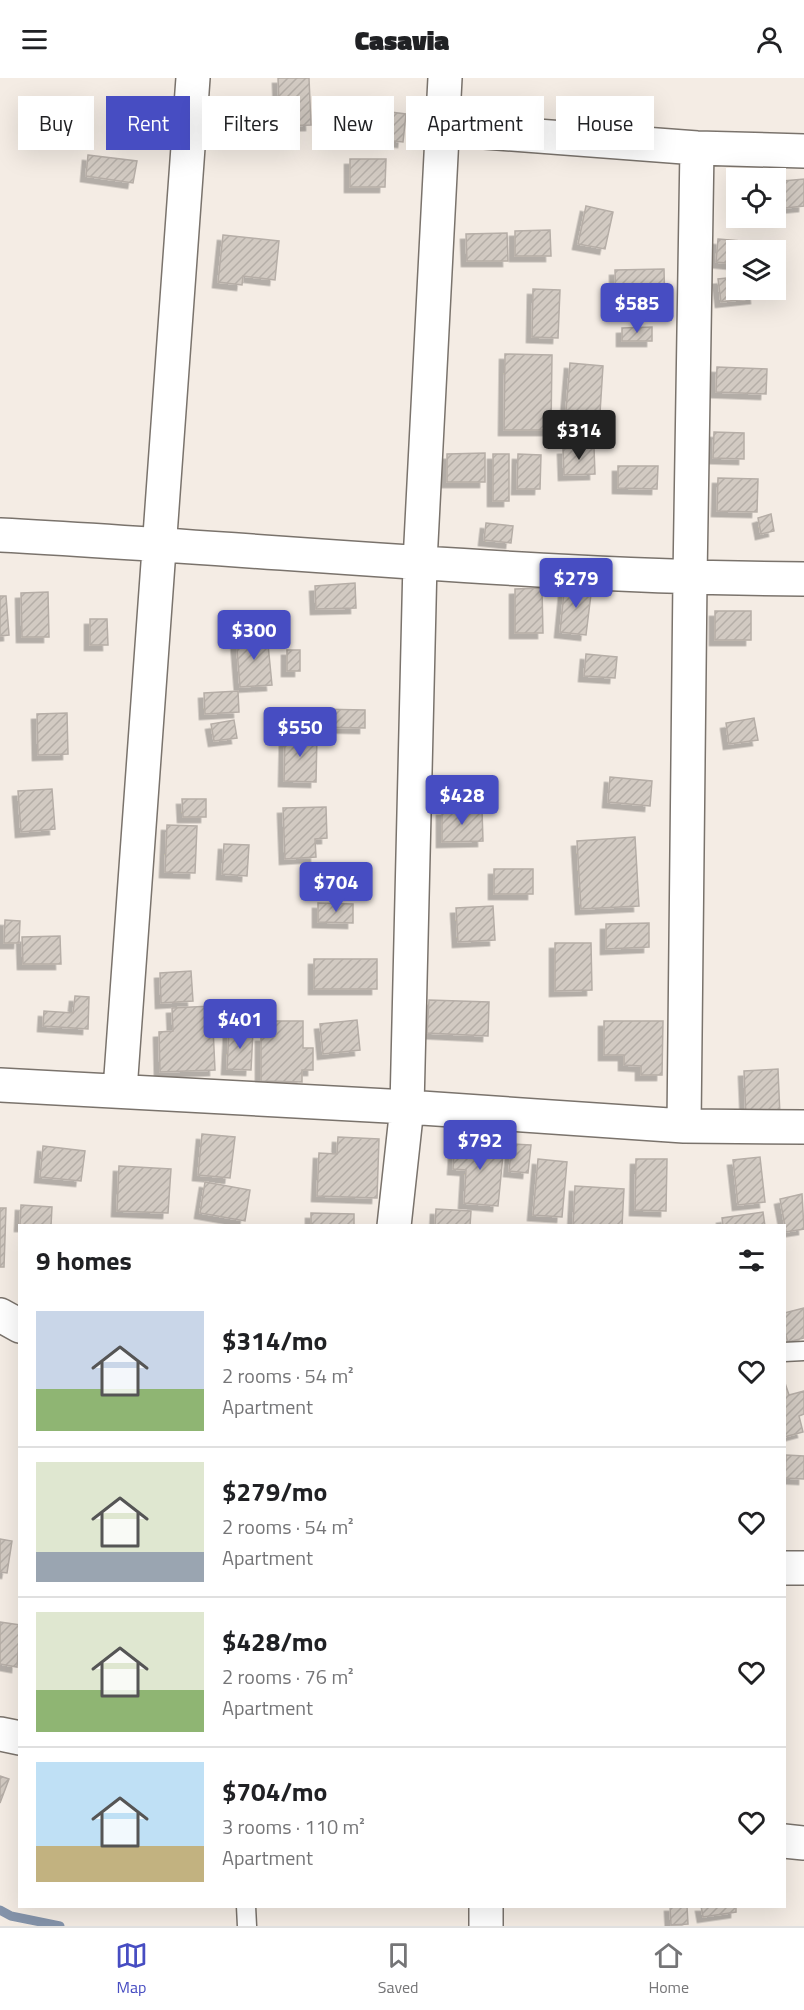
<!DOCTYPE html>
<html lang="en">
<head>
<meta charset="utf-8">
<style>
	body { margin:0; font-family:"Titillium Web",sans-serif; background:#f6f6f6; color:#202124; height:100vh; display:flex; flex-direction:column; font-size:22px; white-space:nowrap }
	* { box-sizing:border-box; margin:0 }
	p { font-size:20px; color:#757577 }
	.icon { flex:none; width:33px; height:33px; fill:none; stroke:currentColor; stroke-width:2; stroke-linecap:round; stroke-linejoin:round }
	.map { position:relative; flex:1; overflow:hidden }
	.side { position:absolute; left:18px; top:1146px; width:768px; height:684px; display:flex; flex-direction:column; background:#fff; border-radius:0px; box-shadow:0 6px 24px #0002 }
	.side>* { flex:none }
	.hud { position:absolute; left:18px; top:18px; width:768px; height:54px; display:flex; gap:12px }
	.tools { position:absolute; left:726px; top:90px; display:grid; gap:12px }
	.tools a { display:grid; place-items:center; width:60px; height:60px; border-radius:0px; background:#fff; box-shadow:0 6px 24px #0002; font-size:30px }
	.price { position:absolute; translate:-50% -51px; padding:0 14px; border-radius:6px; background:#474dc2; color:#fff; font-size:20px; line-height:39px; filter:drop-shadow(0 2px 3px #0008) }
	.price::after { content:''; position:absolute; left:50%; top:36px; width:18px; height:14px; margin-left:-9px; background:inherit; clip-path:polygon(0 0,100% 0,50% 100%) }
	.price.selected { background:#222; color:#fff }
	ul { padding:0; list-style:none }
	li { display:flex; align-items:center; gap:18px; height:150px; padding:0 18px }
	li+li { border-top:2px solid #e0e0e0 }
	li span { display:grid; place-items:center; flex:none; width:168px; height:120px; border-radius:0px; color:#555 }
	li>.icon { margin-inline-start:auto }
	span .icon { width:72px; height:72px; fill:#fffc; stroke-width:1 }
	li b { font-size:26px }
	h2 { display:flex; justify-content:space-between; align-items:center; height:72px; padding:0 18px; font-size:26px }
	.pill { padding:0 21px; border-radius:0px; background:#fff; box-shadow:0 6px 24px #0002; font-size:21px; line-height:54px }
	.pill.selected { background:#474dc2; color:#fff }
	header { display:flex; justify-content:space-between; align-items:center; height:78px; padding:0 18px; background:#fff; font-size:27px; font-weight:800 }
	.tab-bar { display:flex; justify-content:space-around; align-items:center; height:84px; border-top:2px solid #e0e0e0; background:#fff; font-size:16px; color:#757577 }
	.tab-bar a { display:grid; justify-items:center; gap:3px }
	.tab-bar .selected { color:#474dc2 }
	.map>svg:first-child { display:block }
	.lines { fill:none; stroke-linecap:round; stroke-linejoin:round }
	.stream { stroke:#8594ab; stroke-width:9 }
	.building { fill:url(#building-hatch); stroke:#b6aea7; stroke-width:1.5; filter:url(#shadow) }
	.service-casing { stroke:#7a736c; stroke-width:21 }
	.minor-casing { stroke:#7a736c; stroke-width:36 }
	.service { stroke:#fff; stroke-width:18 }
	.minor { stroke:#fff; stroke-width:33 }
</style>
</head>
<body>
<header><svg class="icon" aria-label="menu" viewBox="0 0 24 24"><path d="M4 6h16M4 12h16M4 18h16"/></svg>Casavia<svg class="icon" aria-label="person" viewBox="0 0 24 24"><circle cx="12" cy="8" r="4"/><path d="M4 21q1-7 8-7t8 7"/></svg></header>
<div class="map">
<svg width="804" height="1848" viewBox="0 0 804 1848">
	<defs>
		<pattern id="building-hatch" width="6" height="6" patternUnits="userSpaceOnUse" patternTransform="scale(1.5)"><rect width="6" height="6" fill="#d2cac2"/><path d="M-1 1l2-2M0 6l6-6M5 7l2-2" fill="none" stroke="#b5aea7"/></pattern>
		<filter id="shadow"><feDropShadow dx="-5.5" dy="5.5" stdDeviation="0" flood-color="#0004"/></filter>
	</defs>
	<rect width="100%" height="100%" fill="#f4ece4"/>
	<g class="lines">
		<path class="stream" d="M0 1832 11 1838 60 1848"/>
	</g>
	<path class="building" d="M278 0H309L311 47 280 48Z
		M236 25 273 28 270 55 234 52Z
		M366 31 406 36 403 64 363 60Z
		M87 35 88 50 71 52 70 36Z
		M88 77 137 83 133 105 86 98Z
		M350 81H386L385 109H350Z
		M804 101V128L785 130 783 103Z
		M586 128 613 134 605 171 578 166Z
		M550 152 551 178H515V153Z
		M507 155 508 183H467L466 156Z
		M223 157 279 163 275 202 243 198 242 207 218 204Z
		M718 161 753 164 752 172H736V186L716 184Z
		M664 191 665 230 616 231 615 192Z
		M736 199V212H755L756 220 721 224 718 201Z
		M533 211 560 212 558 260 532 259Z
		M652 249V263H622V250Z
		M505 276 552 277 551 352H504Z
		M570 285 603 288 600 335 566 332Z
		M717 289 767 291 766 316 716 314Z
		M714 354 744 355V381L713 380Z
		M594 369 595 396 564 397 563 371Z
		M485 375V404H447V376Z
		M493 376H509V423H493Z
		M518 376 541 377 540 411H517Z
		M618 388H658L657 411 618 410Z
		M718 400 758 401 757 434 717 433Z
		M771 436 774 453 761 456 758 440Z
		M486 445 513 448 511 465 484 462Z
		M565 504 592 508 586 557 560 554Z
		M355 505 356 530 316 531 315 508Z
		M542 510 543 555H515V511Z
		M48 514 49 559H22L21 515Z
		M0 518H6L9 557 0 558Z
		M715 533H751V562H715Z
		M90 541H107L108 567H90Z
		M267 556 272 607 240 609 236 559Z
		M287 572H300V593H287Z
		M586 576 617 579 615 600 584 598Z
		M238 613 239 634 205 636 204 615Z
		M317 631 365 632V650L317 649Z
		M67 635 68 676 38 677 37 636Z
		M754 640 758 662 729 666 726 645Z
		M234 642 237 660 214 663 211 646Z
		M285 657 317 658 316 704 284 703Z
		M610 699 652 703 650 728 608 724Z
		M52 711 55 751 21 754 18 713Z
		M182 721H206V739H183Z
		M326 729 327 760 315 761 316 779 285 781 283 730Z
		M482 731 483 763 442 764V732Z
		M167 747 197 748 195 795 165 794Z
		M635 759 639 828 581 831 577 763Z
		M224 766 249 767 247 798 222 796Z
		M494 791H533V816H494Z
		M318 825 353 826V845L318 844Z
		M493 828 495 862 458 864 456 830Z
		M5 842 20 843 19 865H4Z
		M649 845V869L606 871V846Z
		M60 858 61 886H23L22 859Z
		M555 865H591L592 912 555 913Z
		M314 881H377V911H314Z
		M191 893 193 923 161 925 160 895Z
		M75 918 89 919 88 951 43 948 44 933 73 935Z
		M429 922 489 924 488 958 427 955Z
		M212 928 215 992 160 994 159 954 173 953 172 930Z
		M357 942 360 972 323 976 320 946Z
		M275 943H303V970H313V992H302V1004L261 1003V958H275Z
		M604 943H663L662 997H641V988L624 987V977H604Z
		M229 952 253 953 251 992 227 991Z
		M778 991 780 1038 746 1039 744 993Z
		M202 1056 235 1059 230 1100 198 1097Z
		M338 1059 379 1061 377 1120 317 1118 319 1075 337 1076Z
		M455 1062 504 1067 498 1128 464 1125 466 1092 453 1091Z
		M512 1066 531 1067 528 1095 509 1093Z
		M43 1068 85 1073 81 1103 40 1099Z
		M760 1079 765 1124 738 1127 733 1082Z
		M538 1081 567 1084 562 1139 533 1137Z
		M636 1081H667L666 1133 635 1132Z
		M119 1088 171 1091 168 1135 117 1133Z
		M205 1104 250 1112 245 1143 200 1135Z
		M575 1108 624 1111 622 1148H573Z
		M802 1116 804 1151 786 1154 780 1121Z
		M21 1127 52 1129 51 1148H20Z
		M0 1130H6L4 1189H0Z
		M436 1131 471 1133 470 1148H435Z
		M763 1134 765 1148H723L722 1140Z
		M311 1135 354 1136V1148H311Z
		M804 1230V1260L788 1264 784 1252V1235Z
		M784 1302 789 1317 804 1313V1336L799 1338 803 1354 784 1359Z
		M786 1377 804 1378V1401L785 1400Z
		M0 1461 12 1463 7 1495 0 1494Z
		M0 1544 20 1547 17 1589 0 1586Z
		M0 1698 9 1701 0 1725Z
		M670 1828H687L688 1846 671 1847Z
		M701 1828H736V1834L703 1839Z"/>
	<g class="lines">
		<g class="service-casing">
			<path id="service" d="M784 1274 804 1273
				M246 1828 247 1848"/>
		</g>
		<g class="minor-casing">
			<path id="minor" d="M444 51 697 70 804 73
				M0 457C268 471 536 499 804 501
				M0 1007 407 1029 684 1048 804 1049
				M120 1012 193 0
				M684 1048 690 500 697 70
				M394 1148 407 1029 420 484 445 0
				M0 1237 20 1248
				M784 1490H804
				M0 1656 20 1660
				M784 1763 804 1765
				M486 1848V1828"/>
		</g>
		<use href="#service" class="service"/>
		<use href="#minor" class="minor"/>
	</g>
</svg>
<div class="tools">
<a><svg class="icon" aria-label="locate" viewBox="0 0 24 24"><circle cx="12" cy="12" r="6"/><path d="M12 2v4M12 18v4M2 12h4M18 12h4"/></svg></a>
<a><svg class="icon" aria-label="layers" viewBox="0 0 24 24"><path d="M12 4l9 5-9 5-9-5zM3 14l9 5 9-5"/></svg></a>
</div>
<b class="price" style="left:637px;top:256px">$585</b>
<b class="price selected" style="left:579px;top:383px">$314</b>
<b class="price" style="left:576px;top:531px">$279</b>
<b class="price" style="left:254px;top:583px">$300</b>
<b class="price" style="left:300px;top:680px">$550</b>
<b class="price" style="left:462px;top:748px">$428</b>
<b class="price" style="left:336px;top:835px">$704</b>
<b class="price" style="left:240px;top:972px">$401</b>
<b class="price" style="left:480px;top:1093px">$792</b>
<div class="hud">
<a class="pill">Buy</a>
<a class="pill selected">Rent</a>
<a class="pill">Filters</a>
<a class="pill">New</a>
<a class="pill">Apartment</a>
<a class="pill">House</a>
</div>
<section class="side">
<h2>9 homes<svg class="icon" aria-label="filters" viewBox="0 0 24 24"><path d="M4 7h16M4 17h16"/><circle cx="9" cy="7" r="2"/><circle cx="15" cy="17" r="2"/></svg></h2>
<ul>
<li><span style="background:linear-gradient(#c9d6e8 65%,#8fb573 0)"><svg class="icon" aria-label="home" viewBox="0 0 24 24"><path d="M3 11l9-7 9 7M6 9v11h12V9"/></svg></span><div><b>$314/mo</b><p>2 rooms · 54 m²</p><p>Apartment</p></div><svg class="icon" aria-label="heart" viewBox="0 0 24 24"><path d="M12 20l-8-8c-3-5 5-10 8-4 3-6 11-1 8 4z"/></svg></li>
<li><span style="background:linear-gradient(#dfe7d0 75%,#9aa5b1 0)"><svg class="icon" aria-label="home" viewBox="0 0 24 24"><path d="M3 11l9-7 9 7M6 9v11h12V9"/></svg></span><div><b>$279/mo</b><p>2 rooms · 54 m²</p><p>Apartment</p></div><svg class="icon" aria-label="heart" viewBox="0 0 24 24"><path d="M12 20l-8-8c-3-5 5-10 8-4 3-6 11-1 8 4z"/></svg></li>
<li><span style="background:linear-gradient(#dfe7d0 65%,#8fb573 0)"><svg class="icon" aria-label="home" viewBox="0 0 24 24"><path d="M3 11l9-7 9 7M6 9v11h12V9"/></svg></span><div><b>$428/mo</b><p>2 rooms · 76 m²</p><p>Apartment</p></div><svg class="icon" aria-label="heart" viewBox="0 0 24 24"><path d="M12 20l-8-8c-3-5 5-10 8-4 3-6 11-1 8 4z"/></svg></li>
<li><span style="background:linear-gradient(#bfe0f5 70%,#c2b280 0)"><svg class="icon" aria-label="home" viewBox="0 0 24 24"><path d="M3 11l9-7 9 7M6 9v11h12V9"/></svg></span><div><b>$704/mo</b><p>3 rooms · 110 m²</p><p>Apartment</p></div><svg class="icon" aria-label="heart" viewBox="0 0 24 24"><path d="M12 20l-8-8c-3-5 5-10 8-4 3-6 11-1 8 4z"/></svg></li>
</ul>
</section>
</div>
<nav class="tab-bar">
<a class="selected"><svg class="icon" aria-label="map" viewBox="0 0 24 24"><path d="M3 6l6-2 6 2 6-2v14l-6 2-6-2-6 2zM9 4v14M15 6v14"/></svg>Map</a>
<a><svg class="icon" aria-label="saved" viewBox="0 0 24 24"><path d="M7 4h10v16l-5-4-5 4z"/></svg>Saved</a>
<a><svg class="icon" aria-label="home" viewBox="0 0 24 24"><path d="M3 11l9-7 9 7M6 9v11h12V9"/></svg>Home</a>
</nav>
</body>
</html>
